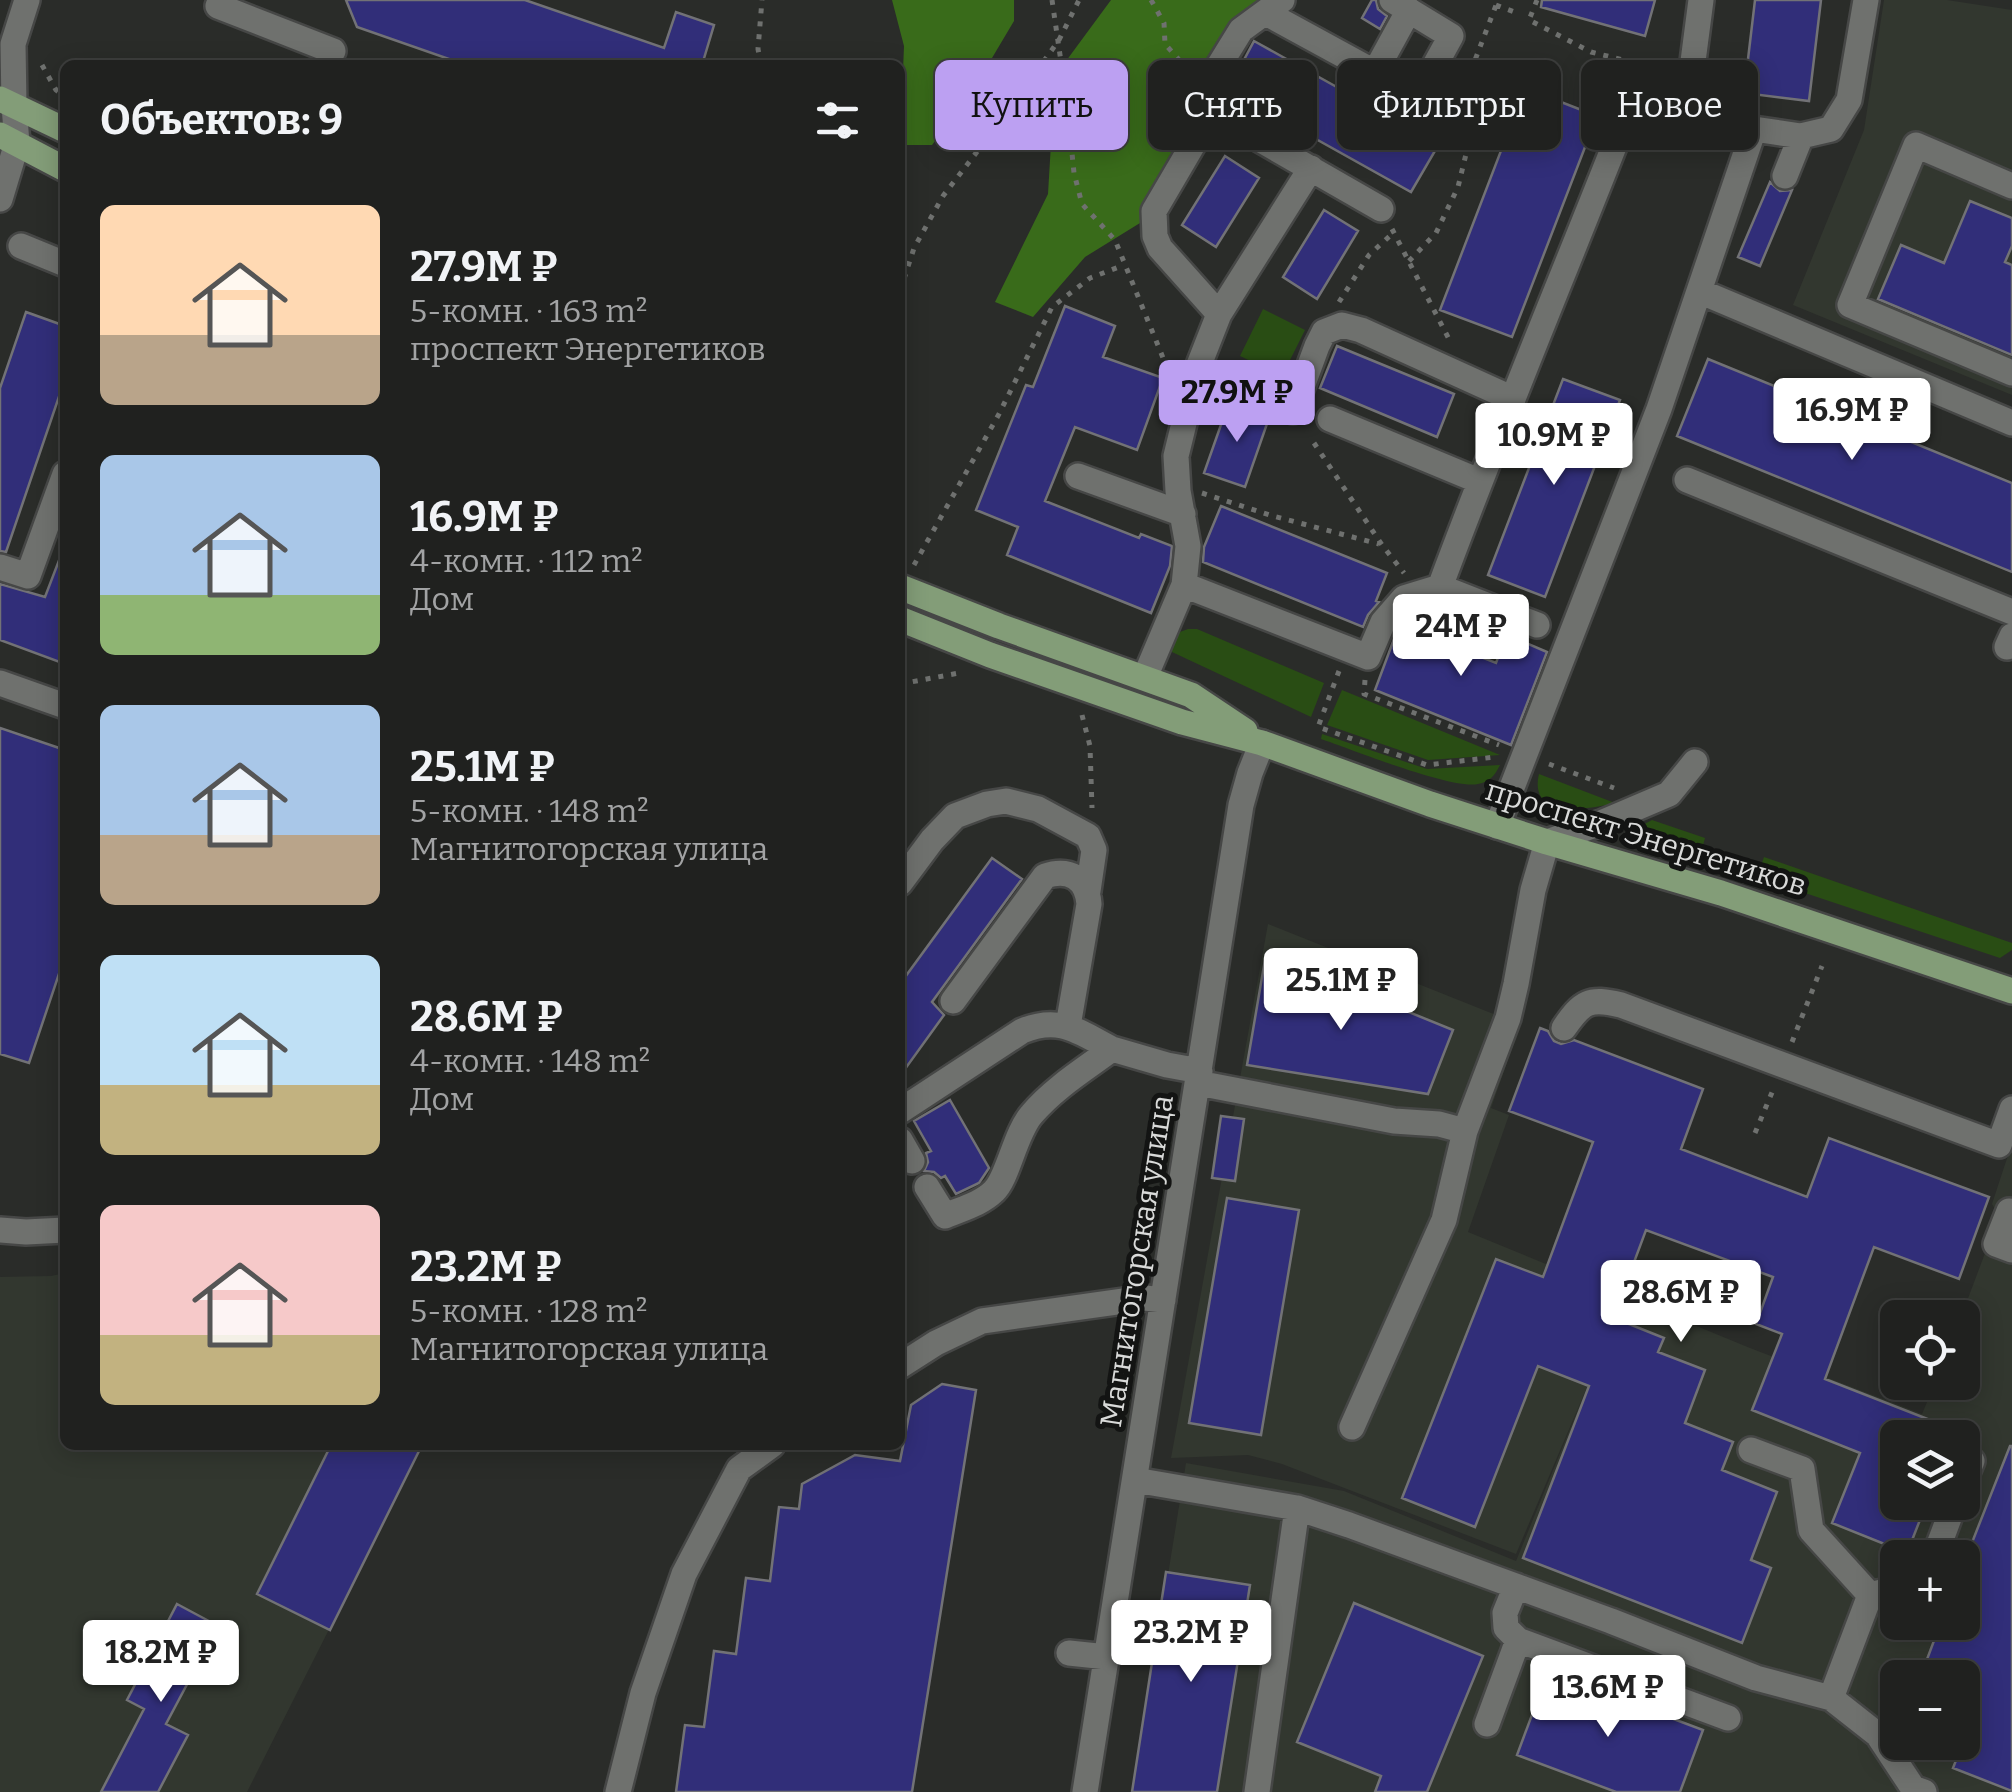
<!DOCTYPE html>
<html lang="ru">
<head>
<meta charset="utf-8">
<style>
	body { margin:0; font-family:Bitter,serif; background:#2d2e2c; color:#f1f3f6; height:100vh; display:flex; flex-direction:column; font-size:38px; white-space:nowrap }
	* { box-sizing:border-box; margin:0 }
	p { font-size:32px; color:#a2a3a4 }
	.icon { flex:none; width:55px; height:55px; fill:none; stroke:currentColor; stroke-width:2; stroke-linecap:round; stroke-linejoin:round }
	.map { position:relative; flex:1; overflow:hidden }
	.drawer { position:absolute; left:60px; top:60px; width:845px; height:1390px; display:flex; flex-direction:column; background:#20211f; border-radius:15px; box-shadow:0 5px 25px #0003,0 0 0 2px #3d3e3d }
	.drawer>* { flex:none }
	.hud { position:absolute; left:935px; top:60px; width:925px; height:90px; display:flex; gap:20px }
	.buttons { position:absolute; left:1880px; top:1300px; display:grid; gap:20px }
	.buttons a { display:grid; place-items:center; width:100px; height:100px; border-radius:15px; background:#20211f; box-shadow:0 5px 25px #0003,0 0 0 2px #3d3e3d; font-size:50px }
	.price { position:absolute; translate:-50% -85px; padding:0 22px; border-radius:10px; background:#fff; color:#222; font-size:32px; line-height:65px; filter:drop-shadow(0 2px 5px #0008) }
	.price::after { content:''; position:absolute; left:50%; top:60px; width:30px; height:22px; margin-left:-15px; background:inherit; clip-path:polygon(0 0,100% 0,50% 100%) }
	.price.selected { background:#bca0f2; color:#111 }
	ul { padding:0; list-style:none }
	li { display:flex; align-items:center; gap:30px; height:250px; padding:0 40px }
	li span { display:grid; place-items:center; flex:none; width:280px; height:200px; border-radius:15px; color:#555 }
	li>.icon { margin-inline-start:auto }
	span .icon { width:120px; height:120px; fill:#fffc; stroke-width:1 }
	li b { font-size:42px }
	h2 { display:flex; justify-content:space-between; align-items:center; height:120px; padding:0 40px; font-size:42px }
	.chip { padding:0 35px; border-radius:15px; background:#20211f; box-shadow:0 5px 25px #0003,0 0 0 2px #3d3e3d; font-size:35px; line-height:90px }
	.chip.selected { background:#bca0f2; color:#111 }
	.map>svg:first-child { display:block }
	.built { fill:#32372f; fill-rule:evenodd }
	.green { fill:#294d14 }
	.forest { fill:#396b1a }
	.building { fill:#312e79; stroke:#727276; stroke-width:2.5 }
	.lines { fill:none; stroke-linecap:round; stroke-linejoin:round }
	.minor-casing { stroke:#464746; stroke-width:30 }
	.major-casing { stroke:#464746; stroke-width:30 }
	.path { stroke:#6f716f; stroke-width:5; stroke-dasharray:5 8; stroke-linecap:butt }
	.minor { stroke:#6f716e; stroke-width:25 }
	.major { stroke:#839d78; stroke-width:25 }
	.labels { text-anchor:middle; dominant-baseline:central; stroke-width:10; stroke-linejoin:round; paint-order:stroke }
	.street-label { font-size:30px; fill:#d9dad9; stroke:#131413 }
</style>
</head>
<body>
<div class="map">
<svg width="2012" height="1792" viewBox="0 0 2012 1792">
	<rect width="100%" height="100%" fill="#2a2c29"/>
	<path class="built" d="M1884 0H1947L2012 10V395L1793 305 1864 130Z
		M1268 924 1491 1013 1521 1023 1491 1108 1509 1115 1468 1232 1750 1348 1922 1414 1935 1383 1962 1382V1318L1961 1317 1999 1216 1992 1204 2012 1143V1792H1133L1186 1463 1344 1491 1516 1561 1590 1380 1516 1554 1282 1464 1248 1455 1171 1458ZM1898 1438H1962V1502H1898ZM1898 1558H1962V1622H1898ZM1898 1678H1962V1742H1898Z
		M65 1273V1445H422L247 1792H0V1277L51 1276Z"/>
	<path class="green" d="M1263 309 1305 330 1282 376 1240 356Z
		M1188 629H1197L1324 683 1311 717 1172 652 1169 644C1173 635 1179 632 1188 629Z
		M1342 690 1500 755 1428 760 1327 725Z
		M1322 734 1427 769 1500 765C1495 775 1490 782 1478 784 1452 790 1351 749 1321 739Z
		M1539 774 1615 803C1589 809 1528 821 1539 774Z
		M1652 820 1705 838 1699 859 1640 841 1636 834 1637 828Z
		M1764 857 2012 943V950L2000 958 1757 877Z"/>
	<path class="forest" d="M892 0H1014V21L970 95 932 145H900L904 46Z
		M1111 0H1268L1149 205 1140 223 1085 257 1033 317 995 302 1048 194 1055 76Z"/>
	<path class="building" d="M346 0H525L664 48 676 12 714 25 702 65H466L357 27Z
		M1372 0H1376L1378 9 1387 16 1380 29 1362 18Z
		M1542 0H1655L1645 36 1541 7Z
		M1755 0H1821L1809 101 1744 93Z
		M1254 41 1439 144 1411 192 1228 90Z
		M1525 88 1597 116 1512 337 1440 310Z
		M1225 156 1259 178 1216 247 1182 225Z
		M1770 182 1780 191 1792 190 1760 266 1738 257Z
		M1970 201 2012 218V246L2005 262 2012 265V355L1878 299 1901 245 1944 263Z
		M1324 210 1358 231 1317 299 1283 277Z
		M1065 306 1115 326 1103 357 1163 378 1137 450 1075 427 1045 501 1139 538 1141 534 1172 546 1170 566 1151 613 1007 555 1018 527 976 510 1026 385 1033 387Z
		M26 312 65 326V379L6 552 0 551V388Z
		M1337 346 1454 394 1437 437 1320 388Z
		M1708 359 2012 483V572L1677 436Z
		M1563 379 1620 400 1545 597 1488 575Z
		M1229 402 1269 418 1245 487 1204 473Z
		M1221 506 1387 573 1376 601 1379 602 1368 615 1363 627 1203 562 1204 547Z
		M63 550H65V664L0 640V584L45 597Z
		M1411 615 1455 633 1450 645 1496 663 1507 635 1547 652 1511 745 1375 690 1397 631Z
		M0 728 65 750V956L29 1063 0 1054Z
		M992 858 1022 879 932 1002 944 1015 900 1076V984Z
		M1266 954 1453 1030 1428 1094 1247 1065Z
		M1540 1028 1548 1031 1554 1041 1561 1044 1574 1040 1703 1089 1681 1149 1807 1197 1829 1138 1989 1197 1959 1279 1874 1247 1825 1379 1971 1436 1898 1438V1502H1927L1907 1553 1832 1523 1860 1453 1752 1410 1782 1334 1756 1324 1773 1277 1646 1230 1630 1273 1627 1272 1609 1316 1664 1338 1658 1352 1705 1370 1685 1423 1733 1442 1722 1470 1777 1492 1751 1560 1771 1568 1742 1643 1523 1558 1589 1386 1538 1366 1475 1527 1402 1498 1496 1259 1543 1277 1593 1142 1509 1111Z
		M950 1100 989 1168 979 1183 956 1194 945 1176 941 1178 934 1172 924 1171 928 1162 926 1153 931 1151 914 1121Z
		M1221 1116 1244 1119 1235 1181 1212 1178Z
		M1227 1198 1299 1210 1261 1435 1189 1423Z
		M942 1384 976 1390 912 1792H676L685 1725 704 1727 714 1651 736 1654 746 1578 770 1581 779 1507 799 1509 802 1484 855 1455 900 1461 911 1405Z
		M331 1445H422L330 1630 257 1594Z
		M2010 1446H2012V1791L1953 1768 1974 1715 1962 1710V1678H1920L1941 1622H1962V1568Z
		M1166 1572 1250 1585 1217 1792H1132Z
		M1354 1603 1483 1656 1427 1792H1375L1381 1776 1297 1742Z
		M177 1604 218 1626 166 1724 188 1735 158 1792H101L144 1709 127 1700Z
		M1548 1672 1703 1730 1680 1792H1616L1517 1755Z"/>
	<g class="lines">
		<g class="minor-casing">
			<path id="minor" d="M1701 0 1692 69 1696 92 1709 110 1729 123 1754 129 1801 136 1831 129 1849 100 1866 0
				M218 6 333 51
				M1266 13 1418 96 1451 36 1392 0
				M1375 72 1409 10
				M1212 112 1381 209
				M1785 176 1801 136
				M2012 186 1916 145 1850 305 2012 373
				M0 199 17 143 14 106 13 44 27 0
				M21 246 65 264
				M1699 291 2012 423
				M1219 314 1311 168
				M1197 370 1293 411 1317 346 1324 332 1342 325 1361 330 1513 399
				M1330 419 1479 481
				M1078 476 1183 514
				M1687 480 2012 612
				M0 567 28 576 65 474
				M1184 585 1368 657 1383 622 1404 598 1440 587 1537 625
				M1440 587C1496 436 1558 288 1617 139
				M2007 647 2012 636
				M1145 677 1184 585 1188 546 1178 491 1176 456 1197 370 1219 314 1160 248 1155 236 1154 211 1212 112V77L1241 30 1282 0
				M0 683 65 706
				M1497 826 1659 409 1754 129
				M900 883 932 840 955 816 987 804 1006 801 1038 809 1088 836 1094 850 1088 891
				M953 1001 1045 876C1069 868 1087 878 1089 904L1068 1026
				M1564 1028C1582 1002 1589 997 1621 1005L1999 1145 2012 1109
				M1112 1049 1167 1065 1200 1071
				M1198 1083 1394 1121 1439 1124 1465 1131
				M900 1111 1022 1031C1060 1015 1079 1032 1112 1049 1085 1069 1054 1088 1032 1114 1015 1133 1008 1178 994 1191 981 1204 961 1209 945 1216L927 1187
				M900 1140 912 1161
				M2009 1211 1996 1244 2012 1250
				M0 1230 26 1232 65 1230
				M900 1366 936 1343 982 1321 1145 1298 1163 1300
				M1352 1427 1444 1220 1465 1131 1508 1018 1516 984 1533 890 1547 842 1601 823 1669 794 1695 762
				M1751 1450 1802 1469 1811 1530 1870 1595
				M1135 1480 1297 1508 1349 1525 1611 1621 1756 1678 1831 1698 1870 1595 1898 1588
				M1962 1485 1972 1461
				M1934 1558 1955 1502
				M1516 1586 1505 1613 1506 1628 1518 1640 1728 1718
				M1069 1653 1107 1657
				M1831 1698 1878 1735 1913 1788 1924 1792
				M1487 1724 1518 1640
				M618 1792 643 1693 684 1574 739 1469 772 1445
				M1085 1792 1241 805 1250 773 1262 743
				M1257 1792 1297 1508"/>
		</g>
		<g class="major-casing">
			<path id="major" d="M0 99 65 130
				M0 135 65 169
				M900 587 999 626 1191 695 1245 731
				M900 619 990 655 1182 722 1262 743 1430 804 1547 842 1721 893 2012 991"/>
		</g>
		<path class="path" d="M1052 0 1067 103 1074 173 1082 204 1115 240 1168 370
			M1151 0 1164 23 1165 44 1188 70
			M1537 0 1529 20 1591 52 1631 62 1670 65
			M1496 5 1520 14
			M42 65 56 90 65 96
			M761 65 758 49 762 0
			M1438 107 1454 115 1498 0
			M1392 229 1451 343
			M1409 261 1436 233 1458 187 1467 150 1454 115
			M900 291 914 248 943 196 1006 114 1059 40 1079 0
			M1339 302 1369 255 1393 233
			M1314 443 1382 545 1404 573
			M1202 493 1273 516 1379 544
			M914 565 999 414 1052 307 1090 278 1124 265
			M1339 671 1318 727 1427 765 1495 757
			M1365 680 1364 694 1499 745
			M900 684 959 673
			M1082 715 1090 746 1092 808
			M1549 764 1614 788
			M1792 1042 1822 966
			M1755 1133 1773 1090"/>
		<use href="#minor" class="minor"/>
		<use href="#major" class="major"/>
	</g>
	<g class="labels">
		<g class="street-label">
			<text transform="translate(1646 838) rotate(17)">проспект Энергетиков</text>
			<text transform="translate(1137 1261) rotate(-81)">Магнитогорская улица</text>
		</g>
	</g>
</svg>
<div class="buttons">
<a><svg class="icon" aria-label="locate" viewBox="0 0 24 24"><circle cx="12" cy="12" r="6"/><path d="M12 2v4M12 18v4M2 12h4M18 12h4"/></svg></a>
<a><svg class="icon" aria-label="layers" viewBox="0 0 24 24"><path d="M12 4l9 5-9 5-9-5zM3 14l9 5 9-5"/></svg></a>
<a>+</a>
<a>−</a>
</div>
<b class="price selected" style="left:1237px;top:445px">27.9M ₽</b>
<b class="price" style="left:1852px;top:463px">16.9M ₽</b>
<b class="price" style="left:1554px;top:488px">10.9M ₽</b>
<b class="price" style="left:1461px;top:679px">24M ₽</b>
<b class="price" style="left:1341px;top:1033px">25.1M ₽</b>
<b class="price" style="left:1681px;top:1345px">28.6M ₽</b>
<b class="price" style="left:1191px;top:1685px">23.2M ₽</b>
<b class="price" style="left:161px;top:1705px">18.2M ₽</b>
<b class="price" style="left:1608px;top:1740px">13.6M ₽</b>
<div class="hud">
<a class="chip selected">Купить</a>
<a class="chip">Снять</a>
<a class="chip">Фильтры</a>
<a class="chip">Новое</a>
</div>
<section class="drawer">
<h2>Объектов: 9<svg class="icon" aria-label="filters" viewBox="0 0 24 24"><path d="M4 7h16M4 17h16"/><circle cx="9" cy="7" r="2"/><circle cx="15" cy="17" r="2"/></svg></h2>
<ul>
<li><span style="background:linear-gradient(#ffd9b3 65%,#b9a48a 0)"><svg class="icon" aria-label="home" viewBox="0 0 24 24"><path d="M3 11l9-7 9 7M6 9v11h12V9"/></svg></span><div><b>27.9M ₽</b><p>5-комн. · 163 m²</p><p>проспект Энергетиков</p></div></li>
<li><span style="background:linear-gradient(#a9c7e8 70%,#8fb573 0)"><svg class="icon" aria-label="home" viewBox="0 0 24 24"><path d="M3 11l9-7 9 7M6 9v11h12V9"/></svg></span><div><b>16.9M ₽</b><p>4-комн. · 112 m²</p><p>Дом</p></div></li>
<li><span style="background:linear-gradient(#a9c7e8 65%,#b9a48a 0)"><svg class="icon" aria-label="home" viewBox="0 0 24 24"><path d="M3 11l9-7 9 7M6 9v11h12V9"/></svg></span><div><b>25.1M ₽</b><p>5-комн. · 148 m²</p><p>Магнитогорская улица</p></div></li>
<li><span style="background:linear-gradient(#bfe0f5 65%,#c2b280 0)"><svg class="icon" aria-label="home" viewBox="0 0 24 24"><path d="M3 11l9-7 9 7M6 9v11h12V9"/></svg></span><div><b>28.6M ₽</b><p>4-комн. · 148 m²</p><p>Дом</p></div></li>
<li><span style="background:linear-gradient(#f6c9c9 65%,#c2b280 0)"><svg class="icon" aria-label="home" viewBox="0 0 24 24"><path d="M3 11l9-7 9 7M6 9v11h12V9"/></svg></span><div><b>23.2M ₽</b><p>5-комн. · 128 m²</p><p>Магнитогорская улица</p></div></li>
</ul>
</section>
</div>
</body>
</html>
